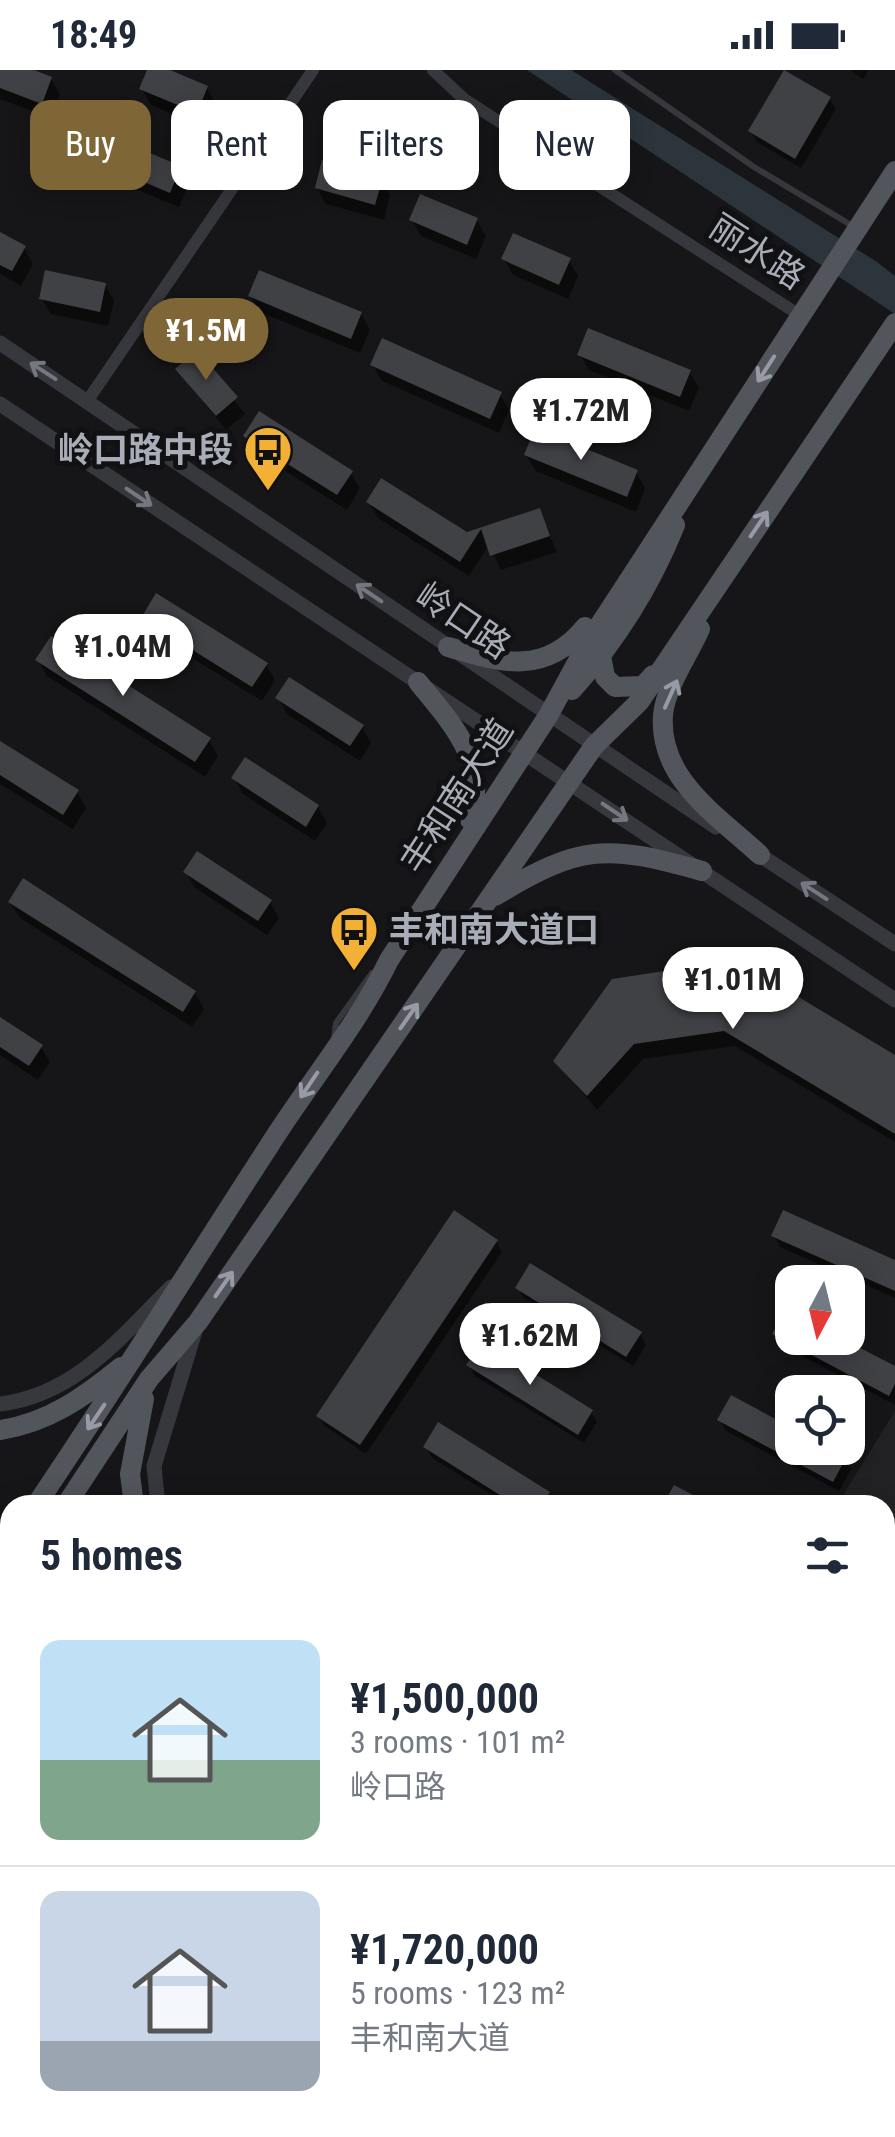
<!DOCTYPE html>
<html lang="en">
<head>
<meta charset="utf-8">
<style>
	body { margin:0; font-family:"Roboto Condensed","Noto Sans SC",sans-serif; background:#f2f2f3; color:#1f2937; height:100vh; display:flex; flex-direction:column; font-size:38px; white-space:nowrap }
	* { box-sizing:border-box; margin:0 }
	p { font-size:32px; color:#747a83 }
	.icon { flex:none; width:55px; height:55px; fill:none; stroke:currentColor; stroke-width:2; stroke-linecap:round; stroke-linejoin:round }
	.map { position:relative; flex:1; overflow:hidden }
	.panel { position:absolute; left:0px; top:1425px; width:895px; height:642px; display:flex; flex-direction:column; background:#fff; border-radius:30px 30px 0 0; box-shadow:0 5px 25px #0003 }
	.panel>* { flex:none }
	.guide { position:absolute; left:30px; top:30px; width:835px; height:90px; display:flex; gap:20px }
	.needle { width:65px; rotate:187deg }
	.buttons { position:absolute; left:775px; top:1195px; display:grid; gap:20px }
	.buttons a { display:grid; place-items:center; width:90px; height:90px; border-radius:20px; background:#fff; box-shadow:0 5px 25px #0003; font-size:50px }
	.price { position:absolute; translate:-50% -85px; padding:0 22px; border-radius:35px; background:#fff; color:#222; font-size:32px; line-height:65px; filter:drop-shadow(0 2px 5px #0008) }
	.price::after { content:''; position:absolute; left:50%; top:60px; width:30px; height:22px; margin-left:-15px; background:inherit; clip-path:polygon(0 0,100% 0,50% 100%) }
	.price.selected { background:#7e6636; color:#fff }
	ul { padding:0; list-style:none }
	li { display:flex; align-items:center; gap:30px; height:250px; padding:0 40px }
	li+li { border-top:2px solid #e0e1e3 }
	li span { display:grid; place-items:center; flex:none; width:280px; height:200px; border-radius:20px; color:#555 }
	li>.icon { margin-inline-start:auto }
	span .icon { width:120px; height:120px; fill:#fffc; stroke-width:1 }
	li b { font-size:42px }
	h2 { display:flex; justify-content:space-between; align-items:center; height:120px; padding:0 40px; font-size:42px }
	.chip { padding:0 35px; border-radius:20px; background:#fff; box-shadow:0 5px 25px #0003; font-size:35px; line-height:90px }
	.chip.selected { background:#7e6636; color:#fff }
	.status { display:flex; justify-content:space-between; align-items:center; height:70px; padding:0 50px; background:#fff; direction:ltr }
	.status svg { height:28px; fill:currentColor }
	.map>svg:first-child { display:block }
	.built { fill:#222225 }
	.water { fill:#2c353c }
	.shadow { fill:#0007 }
	.building { fill:#404145 }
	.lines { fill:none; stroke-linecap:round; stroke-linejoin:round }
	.service { stroke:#37383d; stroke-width:6 }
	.minor { stroke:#37383d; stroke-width:12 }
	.tertiary { stroke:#37383d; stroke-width:15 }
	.primary { stroke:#53555c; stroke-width:20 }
	.trunk { stroke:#5b5e65; stroke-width:22 }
	.primary-bridge { stroke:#53555c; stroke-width:20 }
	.oneway { stroke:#979ba6 }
	.oneway2 { stroke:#757881 }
	.labels { text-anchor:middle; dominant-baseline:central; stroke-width:10; stroke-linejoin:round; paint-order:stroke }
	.street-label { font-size:35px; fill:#a8adb8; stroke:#111113 }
	.poi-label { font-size:35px; font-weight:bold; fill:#a8adb8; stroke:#111113; text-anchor:end }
</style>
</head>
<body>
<div class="status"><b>18:49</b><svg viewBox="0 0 49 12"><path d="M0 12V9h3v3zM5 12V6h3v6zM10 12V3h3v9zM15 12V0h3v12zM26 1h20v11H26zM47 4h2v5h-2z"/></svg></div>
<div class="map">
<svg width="895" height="2067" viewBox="0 0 895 2067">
	<rect width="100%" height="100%" fill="#161618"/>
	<path class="built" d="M895 1341V1584L885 1577V1435H837Z"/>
	<path class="water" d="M527 0H571L877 192 895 206V244Z"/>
	<path class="shadow" d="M0 0H27L51 9 60 25 51 48 0 29Z
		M150 0H163L207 18 216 34 206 58 151 35 142 19Z
		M850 0H869L863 9Z
		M830 29 836 39 801 98 757 72 751 61Z
		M78 83 179 98 189 114 179 137 87 99Z
		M381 109 390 125 384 150 326 134 317 118Z
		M412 150H477L486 166 476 189 421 166Z
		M0 165 24 178 33 194 21 216 0 204Z
		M504 189 569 190 578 206 568 229 513 205Z
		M105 215 114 231 108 256 51 244 41 228Z
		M251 226 361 244 370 260 360 283 260 242Z
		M197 283 245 344 226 360 178 300Z
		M580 285 689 302 699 318 689 341 589 300Z
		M373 295 500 324 509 340 499 363 382 311Z
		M246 366 351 403 360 418 347 440 255 382Z
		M526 385 636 402 645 418 636 442 536 401Z
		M368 432 467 465 539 441 557 482 501 500 489 475 469 506 378 448Z
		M144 548 266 594 275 610 262 631 153 564Z
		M38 590 209 670 218 686 205 707 47 606Z
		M278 628 362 657 371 673 360 691 287 644Z
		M0 674 77 722 86 738 73 759 0 714Z
		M234 708 318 737 327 753 315 771 243 724Z
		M186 803 270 832 279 848 267 865 195 818Z
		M10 832 195 923 204 939 192 957 20 848Z
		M613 912 895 988V1072L735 976 643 989 597 1040 556 991Z
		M0 950 41 977 50 992 38 1010 0 985Z
		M774 1166 895 1192V1228L780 1177Z
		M496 1172 502 1182 366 1384 325 1356 319 1346Z
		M518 1218 640 1264 646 1275 633 1296 524 1228Z
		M787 1242 792 1245V1268H835L895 1299V1335L781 1275 775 1264Z
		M469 1295 591 1342 597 1352 584 1373 475 1306Z
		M732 1328 792 1360V1378H825L845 1388 851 1399 839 1421 726 1361 720 1350Z
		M426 1377 548 1424 554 1434 508 1435 432 1388Z
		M885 1596 895 1602V1741L885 1734Z
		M885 1818 895 1826 891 1860 885 1857Z
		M885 1958 894 1973 885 1990 886 1963Z
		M630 2058H663L680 2067H626Z"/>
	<path class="building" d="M0 0H34L52 7 42 34 0 18Z
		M147 0H170L208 16 197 43 139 19Z
		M784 0 831 27 795 89 748 61Z
		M87 57 181 96 170 123 75 83Z
		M322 90 383 107 375 135 315 118Z
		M420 124 478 148 467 175 409 150Z
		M0 162 26 176 12 201 0 195Z
		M513 163 571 188 559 215 501 189Z
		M45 200 106 213 100 242 39 229Z
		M259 200 362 242 351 269 248 226Z
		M588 258 691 300 680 327 577 285Z
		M382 268 502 322 490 349 370 295Z
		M197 280 238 327 216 346 175 299Z
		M259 341 353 401 337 425 243 366Z
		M535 358 638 400 627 427 524 385Z
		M381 408 467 462 540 438 550 466 490 486 481 459 460 492 366 432Z
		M156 523 268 593 252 617 141 548Z
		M51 566 211 668 195 692 35 590Z
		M289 607 364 655 350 676 275 628Z
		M0 671 79 720 63 745 0 705Z
		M245 687 319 735 306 757 231 708Z
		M197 781 272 830 258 851 183 802Z
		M23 808 196 921 183 942 8 832Z
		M737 890 895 985V1064L724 961 634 974 587 1026 553 991 612 909Z
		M0 947 43 975 29 996 0 977Z
		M454 1140 498 1170 360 1375 316 1346Z
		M783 1140 895 1190V1221L771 1166Z
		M530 1193 642 1262 626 1287 515 1218Z
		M792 1227V1268H841L895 1296V1314L889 1326 772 1264Z
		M482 1271 593 1340 578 1365 466 1295Z
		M731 1325 792 1358V1378H830L847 1386 833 1412 717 1350Z
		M438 1352 550 1422 541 1435H516L423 1377Z
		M674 1415 712 1435H663Z"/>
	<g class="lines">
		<path class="service" d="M615 0 754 97 856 158
			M334 969 336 953 372 903"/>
		<path class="minor" d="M433 0 464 29 801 246
			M88 330 313 0
			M885 2032 895 2017
			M861 2067 868 2058"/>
		<path class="tertiary" d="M0 273 716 757
			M0 334 895 930
			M752 780 895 874
			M0 1334C75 1325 121 1267 171 1217
			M158 1435 154 1396 195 1261
			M0 1973 10 1979
			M153 2058 170 2067"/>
		<path class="primary" d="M700 559C689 584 665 618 663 645 658 709 718 746 760 785
			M448 577C502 593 545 606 585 557
			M600 580 605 607 615 617 643 616 653 605
			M418 612C453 655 489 692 470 750
			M572 620C615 572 651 515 675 455
			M495 826C581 774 606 774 702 801
			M0 1360C48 1353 84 1327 121 1297
			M36 1435C116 1317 191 1196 269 1076 308 1014 357 956 389 890L548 646 586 576 895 101
			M66 1435 149 1309 198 1252 594 676 640 631 895 253
			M134 1435 130 1404 144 1329
			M0 1488 10 1474
			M0 1536 10 1520"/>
		<path class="trunk" d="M0 1874 10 1881
			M0 1904 10 1910
			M222 2058 236 2067
			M273 2058 287 2067"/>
		<path class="primary-bridge" d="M0 1824 10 1813"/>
	</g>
	<defs><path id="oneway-shaft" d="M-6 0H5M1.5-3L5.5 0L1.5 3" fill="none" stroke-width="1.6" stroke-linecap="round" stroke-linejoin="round" transform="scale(2.5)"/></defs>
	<g class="oneway">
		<use href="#oneway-shaft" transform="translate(766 299) rotate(123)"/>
		<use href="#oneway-shaft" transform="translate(759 454) rotate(-56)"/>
		<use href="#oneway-shaft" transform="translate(671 624) rotate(-66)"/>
		<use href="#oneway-shaft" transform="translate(409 946) rotate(-55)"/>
		<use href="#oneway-shaft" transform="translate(309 1015) rotate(124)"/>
		<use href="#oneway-shaft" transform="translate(224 1214) rotate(-55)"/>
		<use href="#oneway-shaft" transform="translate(96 1347) rotate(124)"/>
	</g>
	<g class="oneway2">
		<use href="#oneway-shaft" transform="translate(43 301) rotate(-147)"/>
		<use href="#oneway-shaft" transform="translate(139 427) rotate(34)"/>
		<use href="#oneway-shaft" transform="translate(369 523) rotate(-146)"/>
		<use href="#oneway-shaft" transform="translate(615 742) rotate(34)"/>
		<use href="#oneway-shaft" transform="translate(814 821) rotate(-147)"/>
	</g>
	<defs>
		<g id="bus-pin" transform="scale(2.5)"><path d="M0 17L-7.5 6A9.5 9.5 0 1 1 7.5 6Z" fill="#f2b134" stroke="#111113"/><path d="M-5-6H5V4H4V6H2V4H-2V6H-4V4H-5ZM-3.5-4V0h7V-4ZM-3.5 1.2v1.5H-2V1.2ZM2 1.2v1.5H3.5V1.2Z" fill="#111"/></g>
	</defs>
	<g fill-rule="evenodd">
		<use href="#bus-pin" x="268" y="380"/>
		<use href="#bus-pin" x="354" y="860"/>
	</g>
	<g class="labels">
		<g class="street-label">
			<text transform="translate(757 182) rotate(33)">丽水路</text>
			<text transform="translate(463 551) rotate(34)">岭口路</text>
			<text transform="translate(457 726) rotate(-57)">丰和南大道</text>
		</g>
		<g class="poi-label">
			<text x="233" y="380">岭口路中段</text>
			<text x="389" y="860" text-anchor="start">丰和南大道口</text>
		</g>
	</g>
</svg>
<div class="buttons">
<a><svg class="needle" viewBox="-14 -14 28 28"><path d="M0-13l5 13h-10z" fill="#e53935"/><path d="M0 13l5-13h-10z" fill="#747a83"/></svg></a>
<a><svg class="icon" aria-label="locate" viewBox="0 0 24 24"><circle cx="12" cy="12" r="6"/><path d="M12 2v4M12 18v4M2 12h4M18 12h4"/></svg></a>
</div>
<b class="price selected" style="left:206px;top:313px">¥1.5M</b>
<b class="price" style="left:581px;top:393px">¥1.72M</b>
<b class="price" style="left:123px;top:629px">¥1.04M</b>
<b class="price" style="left:733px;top:962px">¥1.01M</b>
<b class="price" style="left:530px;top:1318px">¥1.62M</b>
<div class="guide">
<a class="chip selected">Buy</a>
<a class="chip">Rent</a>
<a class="chip">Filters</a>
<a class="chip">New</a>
</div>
<section class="panel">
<h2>5 homes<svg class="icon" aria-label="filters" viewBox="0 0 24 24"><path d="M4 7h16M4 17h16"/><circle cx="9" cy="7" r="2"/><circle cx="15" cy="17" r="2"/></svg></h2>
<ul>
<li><span style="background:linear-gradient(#bfe0f5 60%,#7fa58c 0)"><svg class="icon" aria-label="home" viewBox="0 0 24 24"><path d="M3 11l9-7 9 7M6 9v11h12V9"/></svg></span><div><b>¥1,500,000</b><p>3 rooms · 101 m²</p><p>岭口路</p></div></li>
<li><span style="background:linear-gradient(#c9d6e8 75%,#9aa5b1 0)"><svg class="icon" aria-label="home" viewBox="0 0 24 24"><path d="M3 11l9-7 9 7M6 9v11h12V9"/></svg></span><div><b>¥1,720,000</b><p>5 rooms · 123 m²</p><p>丰和南大道</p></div></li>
</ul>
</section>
</div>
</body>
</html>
